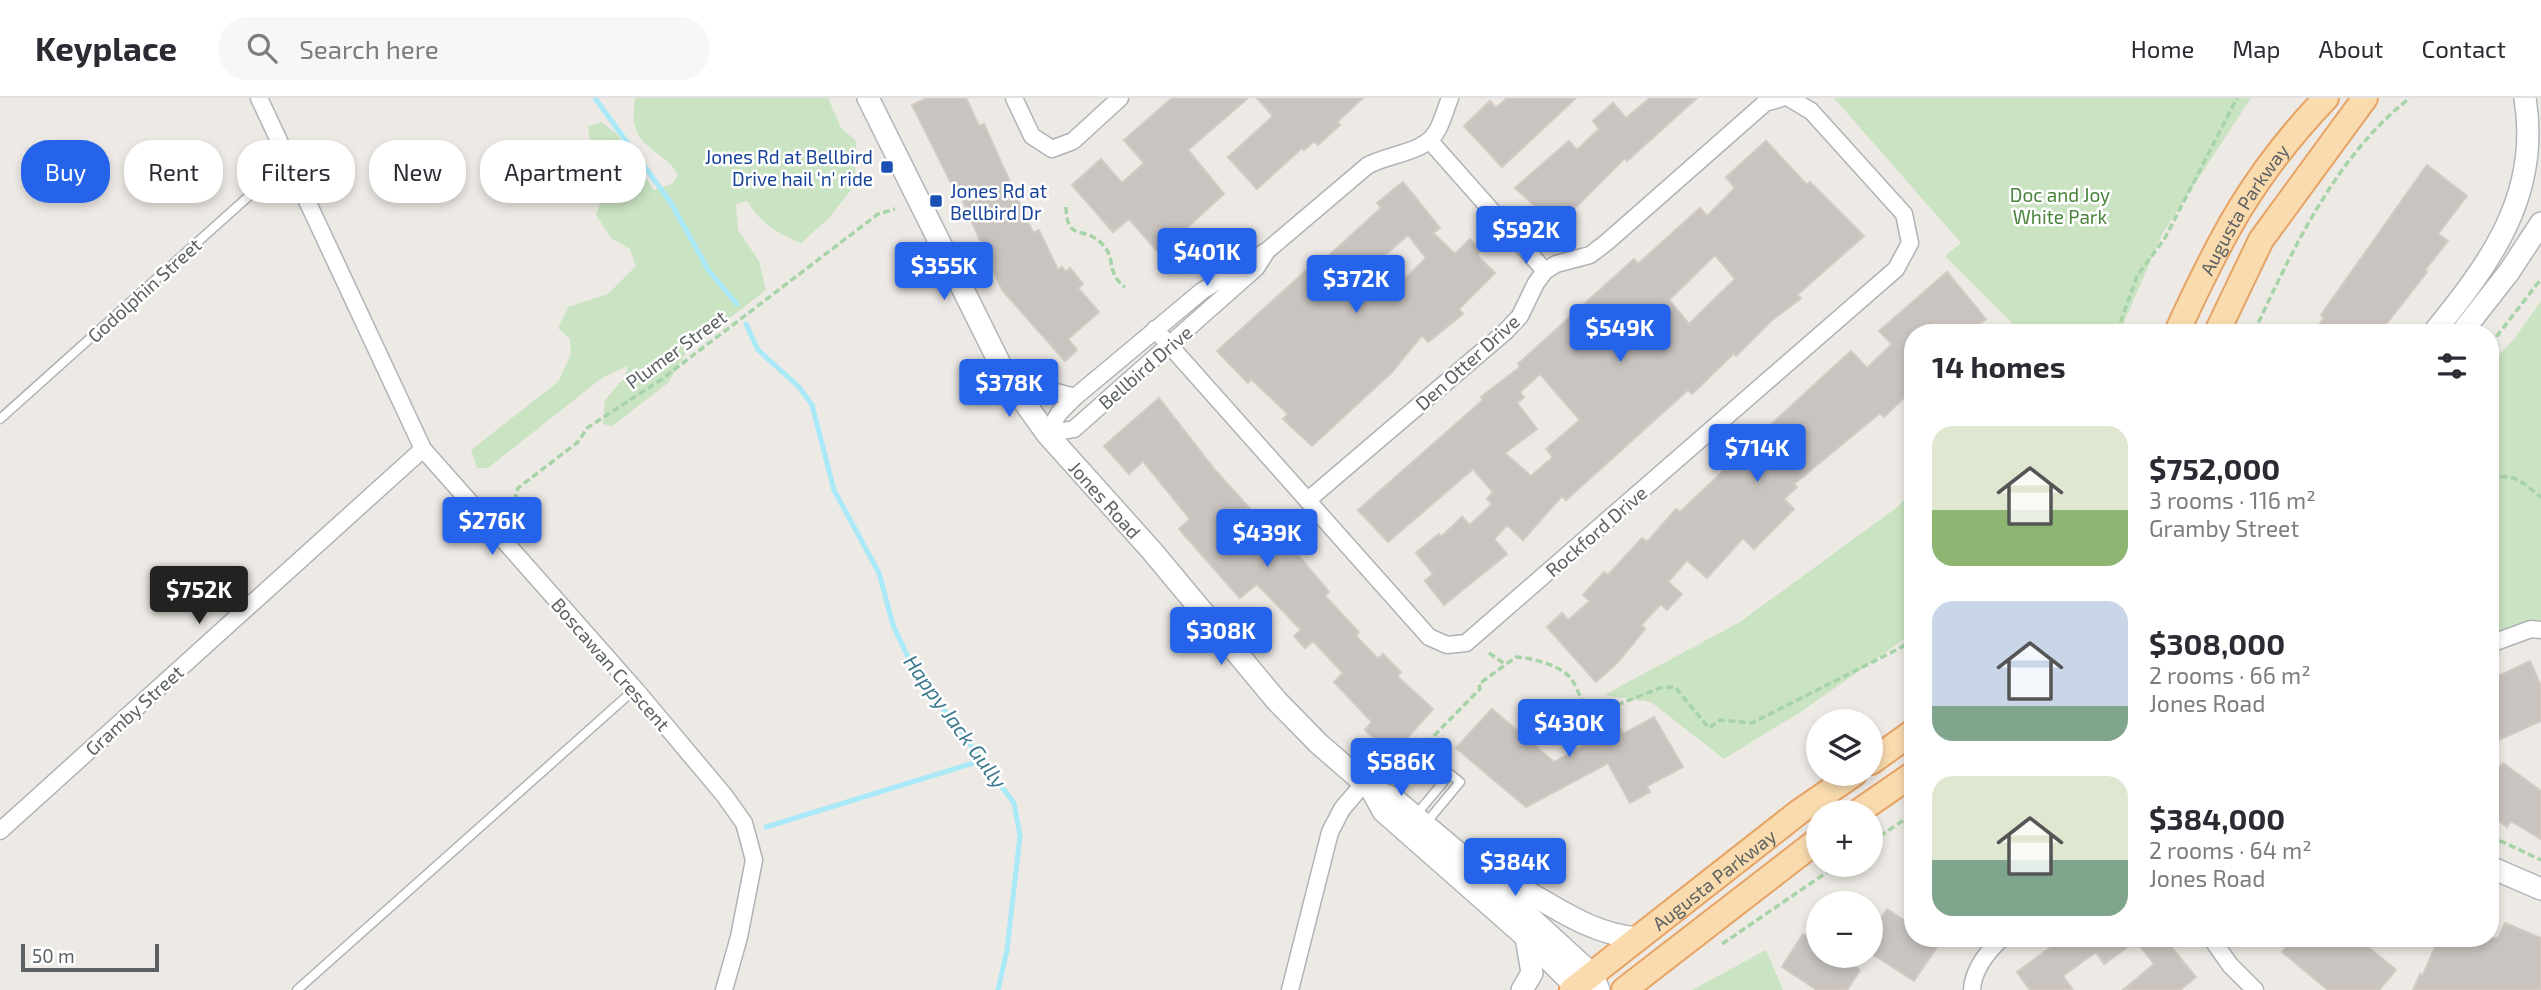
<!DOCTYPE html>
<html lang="en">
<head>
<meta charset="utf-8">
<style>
	body { margin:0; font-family:"Exo 2",sans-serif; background:#f7f7f7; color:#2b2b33; height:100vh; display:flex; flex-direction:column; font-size:26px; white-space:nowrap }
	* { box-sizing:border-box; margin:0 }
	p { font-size:23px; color:#7c7c81 }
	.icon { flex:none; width:38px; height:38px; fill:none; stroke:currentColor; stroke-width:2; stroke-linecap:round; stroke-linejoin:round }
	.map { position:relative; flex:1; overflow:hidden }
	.details { position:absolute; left:1904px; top:226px; width:595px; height:623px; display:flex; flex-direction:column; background:#fff; border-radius:28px; box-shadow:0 4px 10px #0003 }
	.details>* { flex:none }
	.guide { position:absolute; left:21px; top:42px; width:665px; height:63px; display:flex; gap:14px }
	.fabs { position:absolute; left:1806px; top:611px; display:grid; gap:14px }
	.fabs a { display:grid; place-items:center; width:77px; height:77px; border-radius:50%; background:#fff; box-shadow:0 4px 10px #0003; font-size:35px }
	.scale { position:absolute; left:21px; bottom:18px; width:138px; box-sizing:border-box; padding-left:7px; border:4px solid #5c6163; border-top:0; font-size:19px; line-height:24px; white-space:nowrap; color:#5c6163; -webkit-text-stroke:5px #fff; paint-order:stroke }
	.price { position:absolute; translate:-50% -60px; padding:0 16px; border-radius:7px; background:#2563eb; color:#fff; font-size:23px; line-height:46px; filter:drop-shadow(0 2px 4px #0008) }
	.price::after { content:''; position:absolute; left:50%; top:42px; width:21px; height:16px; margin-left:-10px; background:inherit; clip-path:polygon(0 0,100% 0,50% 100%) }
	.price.on { background:#222; color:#fff }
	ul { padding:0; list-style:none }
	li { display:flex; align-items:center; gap:21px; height:175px; padding:0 28px }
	li span { display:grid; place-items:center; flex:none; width:196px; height:140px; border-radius:21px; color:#555 }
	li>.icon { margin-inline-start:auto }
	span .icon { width:84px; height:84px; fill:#fffc; stroke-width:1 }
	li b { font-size:30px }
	h2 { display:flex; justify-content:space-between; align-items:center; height:84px; padding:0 28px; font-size:30px }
	.chip { padding:0 24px; border-radius:28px; background:#fff; box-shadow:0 4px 10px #0003; font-size:24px; line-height:63px }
	.chip.on { background:#2563eb; color:#fff }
	header { display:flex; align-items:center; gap:42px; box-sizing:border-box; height:98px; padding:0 35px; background:#fff; border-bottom:2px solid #e1e1e2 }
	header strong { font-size:33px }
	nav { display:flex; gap:38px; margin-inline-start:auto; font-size:24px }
	.search { width:490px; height:63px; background:#f7f7f7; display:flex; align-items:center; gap:18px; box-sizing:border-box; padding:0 24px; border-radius:28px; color:#7c7c81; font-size:26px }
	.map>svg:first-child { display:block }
	.green { fill:#cae3c2 }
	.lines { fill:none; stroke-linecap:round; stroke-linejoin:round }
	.stream { stroke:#a9e9f8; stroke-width:5 }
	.building { fill:#c9c4c0; stroke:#d2cac3; stroke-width:2; fill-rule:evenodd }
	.lane-casing { stroke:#afb3b5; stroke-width:11 }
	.street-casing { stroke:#afb3b5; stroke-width:19 }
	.secondary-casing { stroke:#b0b5b8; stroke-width:24 }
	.primary-casing { stroke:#e7a364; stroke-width:28 }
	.path { stroke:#a6d4a8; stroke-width:3.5; stroke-dasharray:7 3.5; stroke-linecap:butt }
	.lane { stroke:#fff; stroke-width:8 }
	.street { stroke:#fff; stroke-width:16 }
	.secondary { stroke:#fff; stroke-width:21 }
	.primary { stroke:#f9dbae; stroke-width:24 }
	.transit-dot { fill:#1a4fb4; stroke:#fff; stroke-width:2.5 }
	.labels { text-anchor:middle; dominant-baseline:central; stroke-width:5; stroke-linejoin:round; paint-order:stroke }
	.transit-label { font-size:19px; fill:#164399; stroke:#fff; text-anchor:end }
	.park-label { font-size:19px; fill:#49833c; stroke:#fff }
	.street-label { font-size:19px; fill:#5c6163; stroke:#fff }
	.water-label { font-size:21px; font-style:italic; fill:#3e7990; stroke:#fff }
</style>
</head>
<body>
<header>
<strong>Keyplace</strong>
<div class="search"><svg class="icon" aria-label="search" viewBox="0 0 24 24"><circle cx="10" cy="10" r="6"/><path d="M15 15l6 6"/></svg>Search here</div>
<nav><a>Home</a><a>Map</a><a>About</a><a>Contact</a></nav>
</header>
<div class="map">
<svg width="2541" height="892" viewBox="0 0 2541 892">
	<rect width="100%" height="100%" fill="#ede9e4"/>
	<path class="green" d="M635 0H828L841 30 856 43 855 87 828 121 801 145C776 134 761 126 747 103L736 106 738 132 759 163 766 192 686 254 668 285 612 328 603 326 605 302 625 279 628 268 603 279 488 370H477L471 352 558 284 571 256 570 241 558 230 568 209 608 196 636 168 630 151 611 140 596 117 607 84 594 63 588 29 601 24 617 36 654 92 672 86 678 77C669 57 641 52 635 28 632 20 635 8 635 0Z
		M1834 0H2251L2162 136 2120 234H2009L2013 226 1945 158 1961 145Z
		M2541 203V532L2490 546V266L2514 241Z
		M1913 393V535L1802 613 1724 661 1651 604 1604 597 1740 524 1896 410Z
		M1766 852 1783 892H1692Z"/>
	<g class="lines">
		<path class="stream" d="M595 0 671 105 709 173 737 206
			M746 226 758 252 799 289 812 307 834 392 879 475 893 527 914 572 1014 705 1020 738 1007 852 998 892
			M766 729 983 662"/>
	</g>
	<path class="building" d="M927 0H966L979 28 984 26 1033 135 1039 132 1058 172 1062 169 1066 174 1070 170 1083 186 1078 190 1099 214 1068 241 1077 252 1065 263 1002 192 956 88 953 89 912 7Z
		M1172 0H1248L1188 52 1224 96 1159 155 1129 121 1113 134 1072 87 1101 61 1122 85 1144 65 1124 42Z
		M1257 0H1363L1337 24 1340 27 1318 47 1314 43 1304 52 1302 50 1257 91 1228 59 1273 18Z
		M1507 0H1576L1502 69 1464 28 1490 3 1496 10Z
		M1650 0H1697L1627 63 1625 60 1557 128 1515 90 1569 43 1577 52 1599 31 1593 23 1613 5 1626 20Z
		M1766 43 1807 87 1810 84 1864 138 1797 197 1801 200 1771 223 1736 258 1734 255 1692 296 1688 292 1566 402 1562 398 1523 442 1507 427 1494 441 1507 456 1444 507 1425 483 1433 476 1416 455 1439 436 1441 439 1462 419 1470 427 1492 406 1487 401 1493 394 1473 371 1388 444 1358 412 1483 302 1481 299 1520 269 1518 266 1634 161 1638 166 1700 110 1707 118 1735 90 1726 79ZM1715 157 1735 181 1689 226 1669 202ZM1540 276 1580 322 1546 351 1553 359 1531 378 1505 355 1537 331 1517 305 1524 299 1520 294Z
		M2427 67 2467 98 2438 136 2448 143 2425 172 2427 174 2380 234H2314L2324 220 2321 217Z
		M1403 84 1440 130 1433 135 1455 156 1470 141 1481 153 1477 157 1495 175 1459 211 1463 216 1428 244 1422 237 1392 274 1312 348 1283 321 1288 316 1251 281 1248 285 1217 253 1321 159 1324 162 1381 110 1377 105ZM1408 137 1426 160 1406 180 1385 157Z
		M1947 174 1986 221 1970 234H1913V291L1884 319 1880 315 1794 386 1797 389 1784 401 1794 411 1754 451 1743 440 1707 480 1687 462 1668 484 1682 496 1667 512 1661 506 1641 527 1645 531 1618 564 1596 584 1547 529 1562 515 1568 522 1590 503 1583 497 1604 474 1608 477 1642 440 1647 444 1676 411 1680 414 1739 358 1747 366 1774 341 1766 331 1851 253 1867 270 1892 246 1879 233Z
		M1159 300 1215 372 1262 424 1266 420 1294 452 1329 494 1325 498 1359 534 1356 538 1378 561 1383 556 1401 574 1397 578 1433 611 1392 657 1365 632 1372 624 1334 584 1343 575 1313 543 1305 550 1294 538 1301 532 1257 486 1240 500 1179 431 1190 421 1143 363 1129 376 1104 348Z
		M2530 563 2541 588V623L2490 646V582Z
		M1492 611 1554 664 1619 628 1623 636 1654 619 1683 669 1647 688 1650 694 1630 705 1608 665 1526 709 1456 650Z
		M2503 665 2541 693V741L2511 723 2507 729 2490 716V681Z
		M1887 811 1913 828V840H1930L1939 846 1914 883 1871 855V836Z
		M2505 825 2541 840V892H2413L2420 876 2423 877 2439 840H2498Z
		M1803 836 1818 845V858H1837L1860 872 1847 892H1817L1782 869Z
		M2063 840H2164L2196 879 2180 892H2123L2154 866 2136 843 2104 866 2096 854 2063 878 2073 892H2030L2017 874Z
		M2294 840H2357L2396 872 2379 892H2328L2282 854Z"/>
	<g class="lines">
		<g class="lane-casing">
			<path id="lane" d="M0 321 288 63
				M1415 718 1450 676 1460 684 1426 725
				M297 892 635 591"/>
		</g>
		<g class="street-casing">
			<path id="street" d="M259 0 423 351 635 591 724 697 744 725 754 762 739 839 724 892
				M1014 0 1032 38 1052 51 1073 43 1120 0
				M1430 43 1545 173
				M1155 231 1429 539 1447 547 1466 545 1896 171 1910 145 1904 116 1811 13 1789 0
				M1007 280 1030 277 1045 291 1075 299
				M1047 336 1059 315 1075 299 1202 193 1268 152 1367 68C1389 55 1426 56 1438 31 1443 21 1446 10 1450 0
				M1047 336 1074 331 1256 170 1267 153
				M1308 402 1505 234 1520 218 1536 185 1545 173 1556 166 1590 157 1607 144 1765 5 1782 0
				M2490 546 2531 531 2541 532
				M0 733 423 351
				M2211 840 2230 867 2255 892
				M1290 892 1330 734 1342 711 1364 685
				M1972 892C1973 871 1987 854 2002 840"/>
		</g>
		<g class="secondary-casing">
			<g id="secondary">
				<path id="s1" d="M868 0 1007 280 1047 336 1152 453 1276 602 1319 646 1371 691 1393 700 1474 768 1592 876 1599 892"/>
				<path d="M2434 234C2490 165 2541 97 2525 0"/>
				<path d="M2462 234 2509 174 2541 125"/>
				<path d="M1371 691 1383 713 1526 839 1579 892"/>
				<path d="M2490 769 2541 791"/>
				<path d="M1486 773C1539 794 1580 836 1639 840"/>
				<path d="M1522 892 1532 875 1526 839"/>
			</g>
		</g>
		<g class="primary-casing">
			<g id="primary">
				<path id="s2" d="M2177 234C2220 140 2253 76 2326 0"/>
				<path d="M2217 234 2261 142 2365 0"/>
				<path d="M1871 664 1913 634"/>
				<path d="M1858 714 1913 676"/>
				<path id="s3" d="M1572 892 1799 714 1854 676"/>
				<path d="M1624 892 1818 742"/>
			</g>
		</g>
		<path class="path" d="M1066 109C1067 146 1085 126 1103 147 1117 162 1105 174 1125 189
			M2117 234 2137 178 2165 140 2237 0
			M2254 234C2292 153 2336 57 2410 0
			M2490 247 2541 181
			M2490 381C2516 374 2522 385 2541 399
			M506 422 510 417 518 390 578 344 587 330 662 281 878 116 895 111
			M1489 555 1505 566
			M1397 675 1480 591 1479 586 1516 559C1532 560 1562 567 1572 582 1581 596 1580 609 1599 614L1660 590 1675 589 1709 630 1720 622 1752 625 1900 550 1913 541
			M2490 738 2541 762
			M1871 744 1913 716
			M1722 846 1839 766"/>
		<use href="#lane" class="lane"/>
		<use href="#street" class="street"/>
		<use href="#secondary" class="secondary"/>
		<use href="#primary" class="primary"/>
	</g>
	<g class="transit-dot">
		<rect x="880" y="62" width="14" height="14" rx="3.5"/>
		<rect x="929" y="96" width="14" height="14" rx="3.5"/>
	</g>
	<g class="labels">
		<g class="transit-label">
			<text x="873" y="58">Jones Rd at Bellbird<tspan x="873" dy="22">Drive hail 'n' ride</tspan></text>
			<text x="950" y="92" text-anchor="start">Jones Rd at<tspan x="950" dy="22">Bellbird Dr</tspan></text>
		</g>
		<g class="park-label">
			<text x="2060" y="96">Doc and Joy<tspan x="2060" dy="22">White Park</tspan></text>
		</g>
		<g class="street-label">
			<text stroke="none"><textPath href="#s2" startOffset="140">Augusta Parkway</textPath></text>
			<text transform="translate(144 192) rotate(-42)">Godolphin Street</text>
			<text transform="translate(676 251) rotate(-36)">Plumer Street</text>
			<text transform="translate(1467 264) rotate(-42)">Den Otter Drive</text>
			<text transform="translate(1145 269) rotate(-41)">Bellbird Drive</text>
			<text stroke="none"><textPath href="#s1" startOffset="469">Jones Road</textPath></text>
			<text transform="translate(1596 433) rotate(-41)">Rockford Drive</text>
			<text transform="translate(611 566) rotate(49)">Boscawan Crescent</text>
			<text transform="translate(134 612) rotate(-42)">Gramby Street</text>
			<text stroke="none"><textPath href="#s3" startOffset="180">Augusta Parkway</textPath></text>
		</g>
		<g class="water-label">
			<text transform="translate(956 623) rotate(54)">Happy Jack Gully</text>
		</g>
	</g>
</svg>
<div class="fabs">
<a><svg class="icon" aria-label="layers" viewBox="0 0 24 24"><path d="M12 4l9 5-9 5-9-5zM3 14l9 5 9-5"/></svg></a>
<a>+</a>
<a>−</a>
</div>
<div class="scale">50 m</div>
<b class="price" style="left:1526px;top:168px">$592K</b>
<b class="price" style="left:1207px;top:190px">$401K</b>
<b class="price" style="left:944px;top:204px">$355K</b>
<b class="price" style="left:1356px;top:217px">$372K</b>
<b class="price" style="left:1620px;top:266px">$549K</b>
<b class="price" style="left:1009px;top:321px">$378K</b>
<b class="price" style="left:1757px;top:386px">$714K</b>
<b class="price" style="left:492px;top:459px">$276K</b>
<b class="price" style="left:1267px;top:471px">$439K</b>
<b class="price on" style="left:199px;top:528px">$752K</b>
<b class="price" style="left:1221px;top:569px">$308K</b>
<b class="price" style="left:1569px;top:661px">$430K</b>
<b class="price" style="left:1401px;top:700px">$586K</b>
<b class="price" style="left:1515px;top:800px">$384K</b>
<div class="guide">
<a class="chip on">Buy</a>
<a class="chip">Rent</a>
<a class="chip">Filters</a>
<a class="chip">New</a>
<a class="chip">Apartment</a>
</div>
<section class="details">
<h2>14 homes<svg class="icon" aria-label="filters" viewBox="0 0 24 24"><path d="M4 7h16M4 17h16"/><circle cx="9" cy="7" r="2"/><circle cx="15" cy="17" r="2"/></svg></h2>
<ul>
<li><span style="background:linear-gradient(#dfe7d0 60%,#8fb573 0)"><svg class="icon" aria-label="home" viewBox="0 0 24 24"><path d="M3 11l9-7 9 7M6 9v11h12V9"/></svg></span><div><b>$752,000</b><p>3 rooms · 116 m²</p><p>Gramby Street</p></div></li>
<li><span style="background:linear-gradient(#c9d6e8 75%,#7fa58c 0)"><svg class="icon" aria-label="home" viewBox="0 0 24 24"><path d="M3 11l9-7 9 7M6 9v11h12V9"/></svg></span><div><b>$308,000</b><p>2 rooms · 66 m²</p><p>Jones Road</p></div></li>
<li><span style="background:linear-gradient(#dfe7d0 60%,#7fa58c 0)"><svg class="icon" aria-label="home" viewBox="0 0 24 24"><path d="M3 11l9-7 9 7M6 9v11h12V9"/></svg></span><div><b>$384,000</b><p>2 rooms · 64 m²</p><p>Jones Road</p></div></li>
</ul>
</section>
</div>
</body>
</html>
